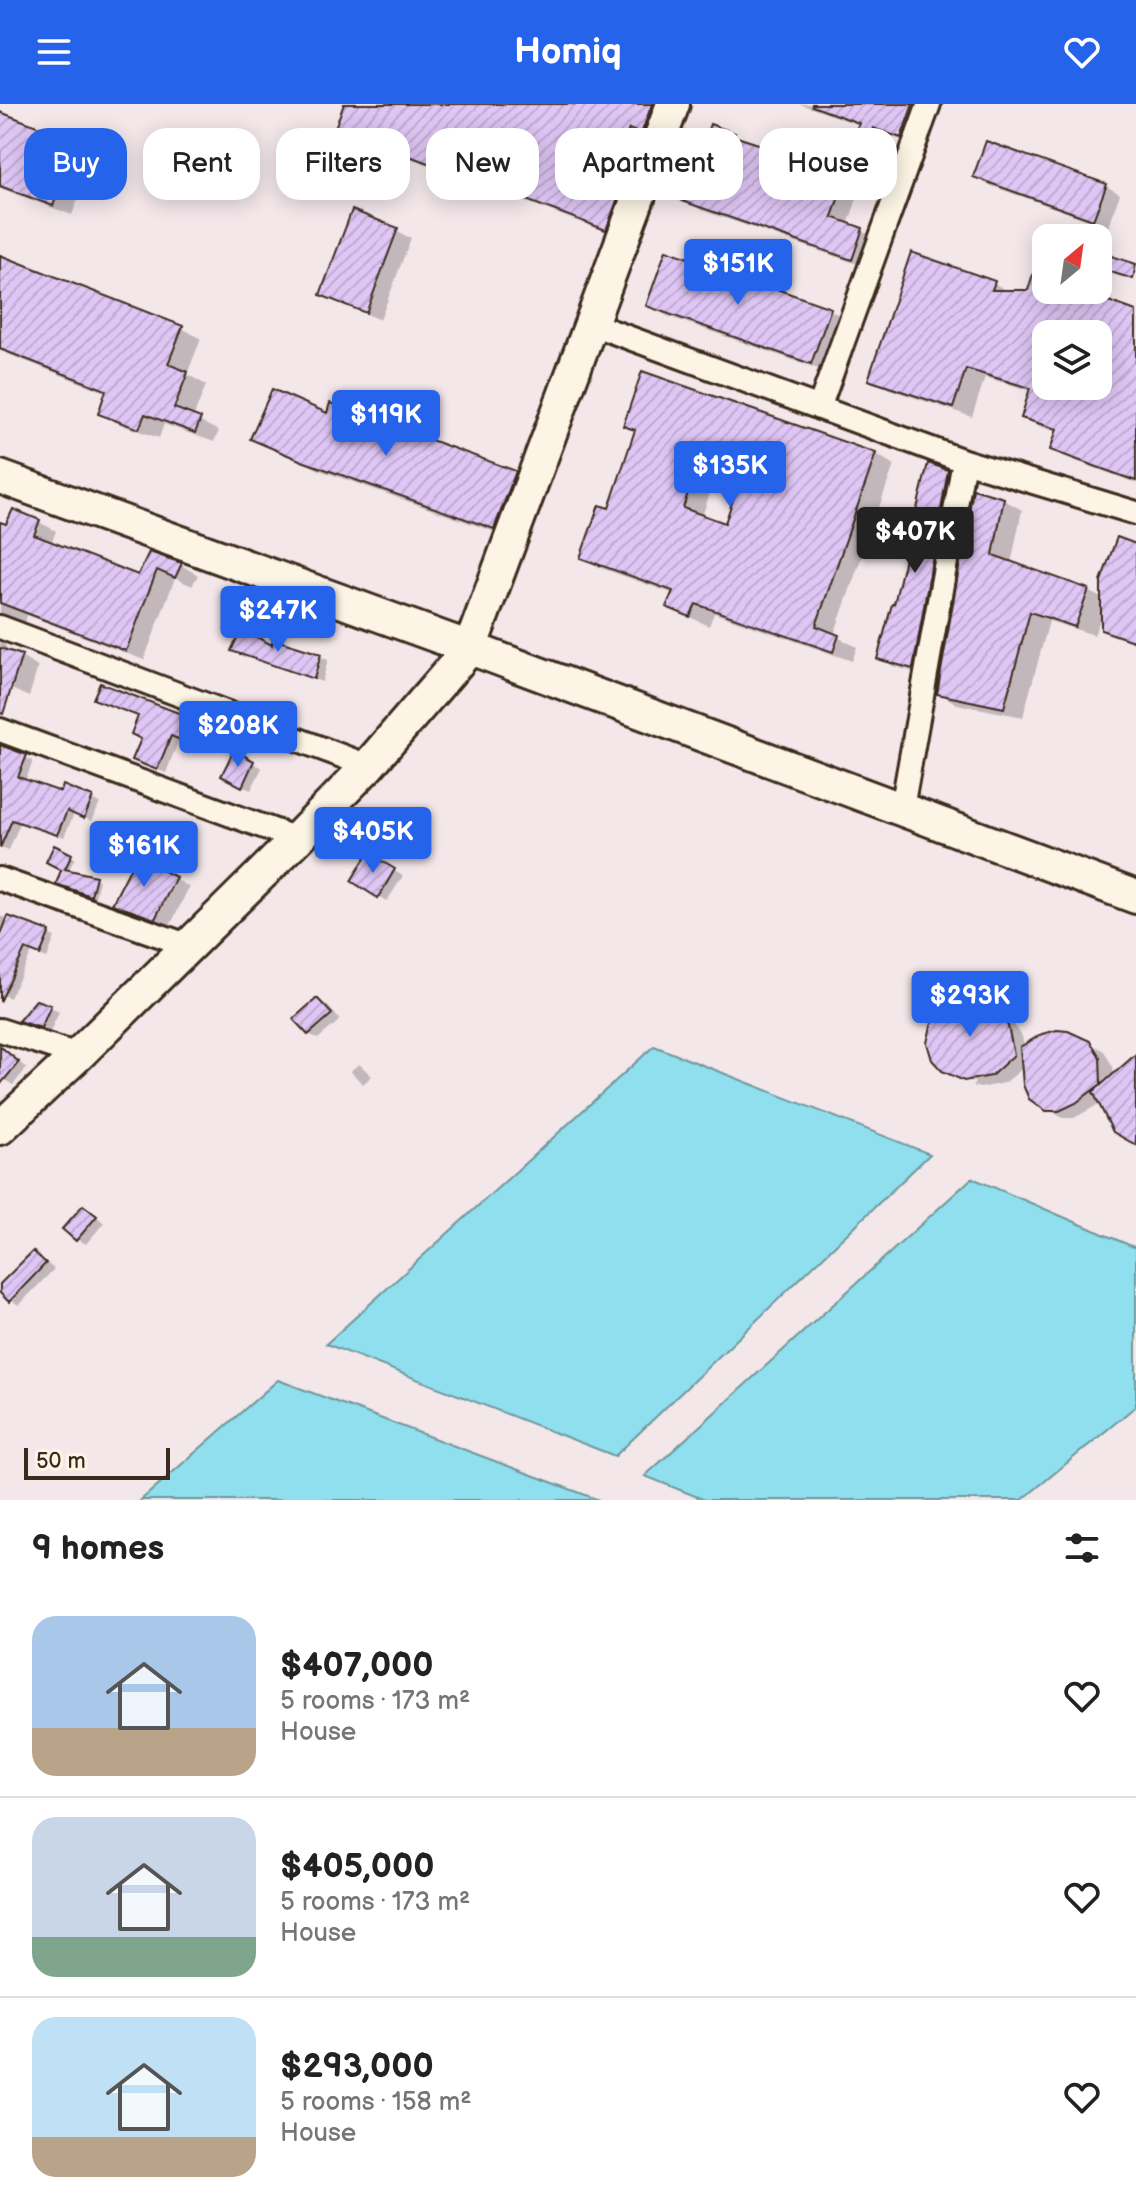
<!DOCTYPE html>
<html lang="en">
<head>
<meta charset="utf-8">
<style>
	body { margin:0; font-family:"Balsamiq Sans",sans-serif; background:#f2f2f2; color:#222; height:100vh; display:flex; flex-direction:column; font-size:30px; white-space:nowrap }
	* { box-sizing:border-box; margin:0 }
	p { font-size:26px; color:#767676 }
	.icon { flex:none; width:44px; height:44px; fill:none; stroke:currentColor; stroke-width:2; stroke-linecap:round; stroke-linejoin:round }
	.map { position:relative; height:1396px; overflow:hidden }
	.panel { display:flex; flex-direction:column; background:#fff; flex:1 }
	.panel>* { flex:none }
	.guide { position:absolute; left:24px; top:24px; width:1088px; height:72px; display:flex; gap:16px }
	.needle { width:52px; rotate:29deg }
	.fabs { position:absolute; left:1032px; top:120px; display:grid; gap:16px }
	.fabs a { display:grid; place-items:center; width:80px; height:80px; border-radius:16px; background:#fff; box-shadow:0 4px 20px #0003; font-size:40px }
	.scale { position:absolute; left:24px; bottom:20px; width:146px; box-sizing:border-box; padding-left:8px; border:4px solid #3b2a1e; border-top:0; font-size:22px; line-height:28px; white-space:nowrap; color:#3b2a1e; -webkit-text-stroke:6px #fcf5e5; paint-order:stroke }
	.price { position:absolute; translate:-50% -68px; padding:0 18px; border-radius:8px; background:#2563eb; color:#fff; font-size:26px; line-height:52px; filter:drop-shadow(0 2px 4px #0008) }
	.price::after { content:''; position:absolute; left:50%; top:48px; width:24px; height:18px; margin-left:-12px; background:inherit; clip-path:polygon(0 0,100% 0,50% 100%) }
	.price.active { background:#222; color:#fff }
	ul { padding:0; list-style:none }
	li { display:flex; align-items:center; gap:24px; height:200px; padding:0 32px }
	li+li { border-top:2px solid #e0e0e0 }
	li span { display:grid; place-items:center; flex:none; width:224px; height:160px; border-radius:24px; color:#555 }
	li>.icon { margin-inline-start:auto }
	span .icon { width:96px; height:96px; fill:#fffc; stroke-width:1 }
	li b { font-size:34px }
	h2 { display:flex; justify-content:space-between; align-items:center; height:96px; padding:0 32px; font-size:34px }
	.pill { padding:0 28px; border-radius:24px; background:#fff; box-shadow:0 4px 20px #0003; font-size:28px; line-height:72px }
	.pill.active { background:#2563eb; color:#fff }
	header { display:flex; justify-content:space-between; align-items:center; height:104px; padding:0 32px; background:#2563eb; color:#fff; font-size:36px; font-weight:600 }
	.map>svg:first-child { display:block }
	.water { fill:#90dfee; stroke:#6e979b; stroke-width:2 }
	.shadow { fill:#0003; fill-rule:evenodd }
	.building { fill:url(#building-hatch); stroke:#3b2a1e; stroke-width:2; fill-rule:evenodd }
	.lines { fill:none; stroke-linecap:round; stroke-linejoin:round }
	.street-casing { stroke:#3b2a1e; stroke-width:28 }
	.secondary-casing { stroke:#3b2a1e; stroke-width:38 }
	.street { stroke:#fcf5e5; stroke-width:22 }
	.secondary { stroke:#fcf5e5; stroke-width:32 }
</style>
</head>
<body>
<header><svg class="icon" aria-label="menu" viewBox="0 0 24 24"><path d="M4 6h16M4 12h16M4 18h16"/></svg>Homiq<svg class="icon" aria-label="heart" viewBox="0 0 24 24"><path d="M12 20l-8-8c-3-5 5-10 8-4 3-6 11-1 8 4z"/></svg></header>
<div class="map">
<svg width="1136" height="1396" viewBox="0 0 1136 1396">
	<defs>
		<pattern id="building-hatch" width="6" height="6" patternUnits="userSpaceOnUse" patternTransform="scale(2)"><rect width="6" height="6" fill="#dfc6f5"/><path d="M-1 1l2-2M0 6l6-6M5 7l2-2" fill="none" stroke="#c0aad2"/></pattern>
	</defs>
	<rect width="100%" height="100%" fill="#f3e7ea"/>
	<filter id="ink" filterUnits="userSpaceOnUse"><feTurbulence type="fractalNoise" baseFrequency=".0125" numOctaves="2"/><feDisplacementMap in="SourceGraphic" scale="16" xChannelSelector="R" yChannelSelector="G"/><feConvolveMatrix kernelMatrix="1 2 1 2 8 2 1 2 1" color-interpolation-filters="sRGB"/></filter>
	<g filter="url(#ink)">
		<path class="water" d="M654 942 930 1050 615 1352 326 1240Z
			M972 1074 1136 1144V1302L1022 1396H705L645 1372Z
			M278 1276 599 1396H141Z"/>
		<path class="shadow" d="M346 0H675L625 135 357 34 338 23Z
			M800 0H928L918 42 891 32 875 75 845 60 860 21Z
			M0 10 76 38 95 49 72 111 0 84Z
			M734 31 745 38 846 71 862 80 848 121 878 135 869 164 701 106 684 96Z
			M975 73 1106 82 1120 90 1108 123 989 81Z
			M353 109 411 134 380 216 322 190Z
			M912 151 994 179 1027 198 1046 177V186H1072L1136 209V379L1070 355 1052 345 1058 328 1041 323 1023 313 1031 287 985 273 972 313 889 285 871 275ZM1046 230H1098V282H1046Z
			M0 153 182 224 201 235 187 270 206 281 193 314 219 327 214 338 164 320 159 334 119 320 100 309 107 289 0 247Z
			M648 201 830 206 849 217 830 269 667 212Z
			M643 269 876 350 894 361 834 531 857 543 852 557 714 509 709 522 669 503 674 490 601 464 582 454 610 407 636 328 625 321ZM720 358 745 367 726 421 702 413Z
			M328 311 515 369 533 379 512 434 322 367 253 334Z
			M947 368 962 376 927 572 893 562 879 554 896 503Z
			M1004 396 1022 406 1011 460 1088 487 1103 495 1136 442V540L1103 524V508L1094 531 1049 517 1023 613 957 600 939 589Z
			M39 418 56 427 51 440 139 473 150 450 181 461 198 471 192 482 175 474 144 556 27 511 25 519 17 518 3 535 7 545 38 563 29 593 0 580V420Z
			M273 544 320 552 328 556 322 578 241 550Z
			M101 582 200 621 192 640 179 635 166 669 143 660 140 613 104 599Z
			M0 643 33 657 25 678 62 691 64 684 100 699 92 717 74 710 64 733 20 719 9 746 0 743Z
			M235 649 262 664 251 686 232 677Z
			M55 744 75 754 68 767 99 776 95 793 62 781 64 765Z
			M369 752 403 772 387 797 353 776Z
			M175 775 189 783 170 822 129 807 115 799Z
			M0 812 55 833 47 854 32 848 10 894 0 890Z
			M318 896 327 901 340 916 318 935 309 930 296 915Z
			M991 900 1006 909 1022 932 1024 944 1077 932 1104 947 1113 963 1114 973 1136 959V1039L1101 999 1074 1014H1063L1047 1005 1024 963 1005 979 980 984 973 982 975 978 948 970Z
			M50 903 59 908 50 928 21 917Z
			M0 945 27 964 13 981 0 973Z
			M359 960 372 972 363 980 350 967Z
			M92 1108 104 1119 86 1140 77 1135Z
			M34 1149 54 1165 19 1201 10 1196 0 1183Z"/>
		<path class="building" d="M344 0H652L641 30 629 25 612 71 625 75 606 126 335 24Z
			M812 0H913L901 34 873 24 857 66 842 61 859 19 812 2Z
			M0 8 77 37 53 102 0 82Z
			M710 20 735 29 734 32 847 69 832 113 863 124 852 156 682 97Z
			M986 37 1107 80 1093 116 973 73Z
			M352 106 398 124 366 209 320 191Z
			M666 146 831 204 811 260 646 202Z
			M911 148 995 177 992 186H1028L1033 170 1046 174V186H1078L1136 207V377L1050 346 1057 325 1021 314 1030 284 966 265 953 304 868 276ZM1046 230H1098V282H1046Z
			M0 151 183 222 168 260 188 268 174 304 201 314 195 329 145 310 139 325 98 310 106 286 0 245Z
			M1108 151 1136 160 1133 175 1104 166Z
			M642 267 876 349 816 522 839 531 833 548 696 500 690 513 666 503 673 487 580 454 599 401 609 404 635 326 623 322ZM701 350 744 364 725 419 683 404Z
			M272 285 327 309 330 299 516 367 494 425 302 357 250 335Z
			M928 359 948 366 913 565 877 555 892 500H894Z
			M973 385 1004 394 993 451 1089 485 1075 523 1030 508 1004 604 937 590Z
			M13 405 40 416 34 431 138 471 149 448 182 459 175 474 157 466 126 547 0 499V418L6 420Z
			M1117 433 1136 440V538L1101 526V477Z
			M241 525 272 541 273 535 321 550 314 575 231 547Z
			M0 544 22 551 3 610 0 609Z
			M100 579 192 614 183 637 171 632 157 666 132 656 141 635 131 630 138 612 93 595Z
			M0 641 27 651 18 673 61 688 63 681 93 693 84 715 67 707 57 731 12 716 0 744Z
			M234 646 254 657 242 683 221 672Z
			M54 741 72 750 65 765 96 772 91 792 56 780 61 766 46 758Z
			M368 749 395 765 378 794 351 777Z
			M136 753 176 773 155 815 112 800Z
			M8 812 50 827 40 851 25 845 0 898V833Z
			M964 893H978L992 899 1008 922 1014 951 991 972 964 977 942 967 932 956 927 939 931 922 939 905Z
			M317 894 332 910 308 931 293 915Z
			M36 896 51 901 41 924 18 917Z
			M1057 926 1068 927 1090 937 1100 953 1101 980 1076 999 1059 1007H1046L1029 995 1023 981 1020 943 1042 930Z
			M0 942 19 958 0 981Z
			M1136 950V1041L1113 1028 1093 988Z
			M83 1101 97 1112 76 1137 62 1125Z
			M33 1147 46 1159 9 1198 0 1189V1180Z"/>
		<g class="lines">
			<g class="street-casing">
				<path id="street" d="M589 219 964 357 1136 409
					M819 304 929 0
					M0 523 368 662
					M0 626 297 735
					M902 704 964 357
					M0 775 187 841
					M0 926 78 951"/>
			</g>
			<g class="secondary-casing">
				<path id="secondary" d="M0 373 470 544 1136 793
					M0 1024 78 951 297 735 368 662 470 544 673 0"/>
			</g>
			<use href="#street" class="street"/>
			<use href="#secondary" class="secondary"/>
		</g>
	</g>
</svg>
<div class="fabs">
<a><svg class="needle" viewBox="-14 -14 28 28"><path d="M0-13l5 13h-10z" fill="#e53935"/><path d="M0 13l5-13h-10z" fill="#767676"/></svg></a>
<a><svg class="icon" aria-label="layers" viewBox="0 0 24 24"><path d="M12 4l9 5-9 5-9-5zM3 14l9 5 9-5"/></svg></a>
</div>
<div class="scale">50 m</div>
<b class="price" style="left:738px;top:203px">$151K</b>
<b class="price" style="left:386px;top:354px">$119K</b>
<b class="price" style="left:730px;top:405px">$135K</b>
<b class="price active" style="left:915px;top:471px">$407K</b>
<b class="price" style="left:278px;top:550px">$247K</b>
<b class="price" style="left:238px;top:665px">$208K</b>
<b class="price" style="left:373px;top:771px">$405K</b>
<b class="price" style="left:144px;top:785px">$161K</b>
<b class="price" style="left:970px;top:935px">$293K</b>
<div class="guide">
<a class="pill active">Buy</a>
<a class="pill">Rent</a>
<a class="pill">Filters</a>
<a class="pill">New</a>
<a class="pill">Apartment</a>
<a class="pill">House</a>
</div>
</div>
<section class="panel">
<h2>9 homes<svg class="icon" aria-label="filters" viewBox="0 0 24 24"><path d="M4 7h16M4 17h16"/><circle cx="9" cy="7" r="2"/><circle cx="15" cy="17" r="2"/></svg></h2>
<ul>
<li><span style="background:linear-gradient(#a9c7e8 70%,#b9a48a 0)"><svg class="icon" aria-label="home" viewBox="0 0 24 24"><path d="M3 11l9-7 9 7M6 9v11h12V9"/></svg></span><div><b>$407,000</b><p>5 rooms · 173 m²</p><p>House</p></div><svg class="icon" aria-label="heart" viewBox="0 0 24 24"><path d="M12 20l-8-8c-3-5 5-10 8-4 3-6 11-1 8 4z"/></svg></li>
<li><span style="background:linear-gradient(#c9d6e8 75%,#7fa58c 0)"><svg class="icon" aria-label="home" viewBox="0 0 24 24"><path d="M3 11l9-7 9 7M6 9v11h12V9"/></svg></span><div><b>$405,000</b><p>5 rooms · 173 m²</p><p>House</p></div><svg class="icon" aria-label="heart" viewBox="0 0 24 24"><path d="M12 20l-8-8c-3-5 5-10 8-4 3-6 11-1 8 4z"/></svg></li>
<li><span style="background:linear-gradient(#bfe0f5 75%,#b9a48a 0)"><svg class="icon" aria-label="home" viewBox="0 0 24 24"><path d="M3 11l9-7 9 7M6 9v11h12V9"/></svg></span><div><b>$293,000</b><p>5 rooms · 158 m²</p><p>House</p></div><svg class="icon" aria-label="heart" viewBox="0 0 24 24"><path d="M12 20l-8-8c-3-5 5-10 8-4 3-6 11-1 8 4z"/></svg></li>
</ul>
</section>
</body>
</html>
